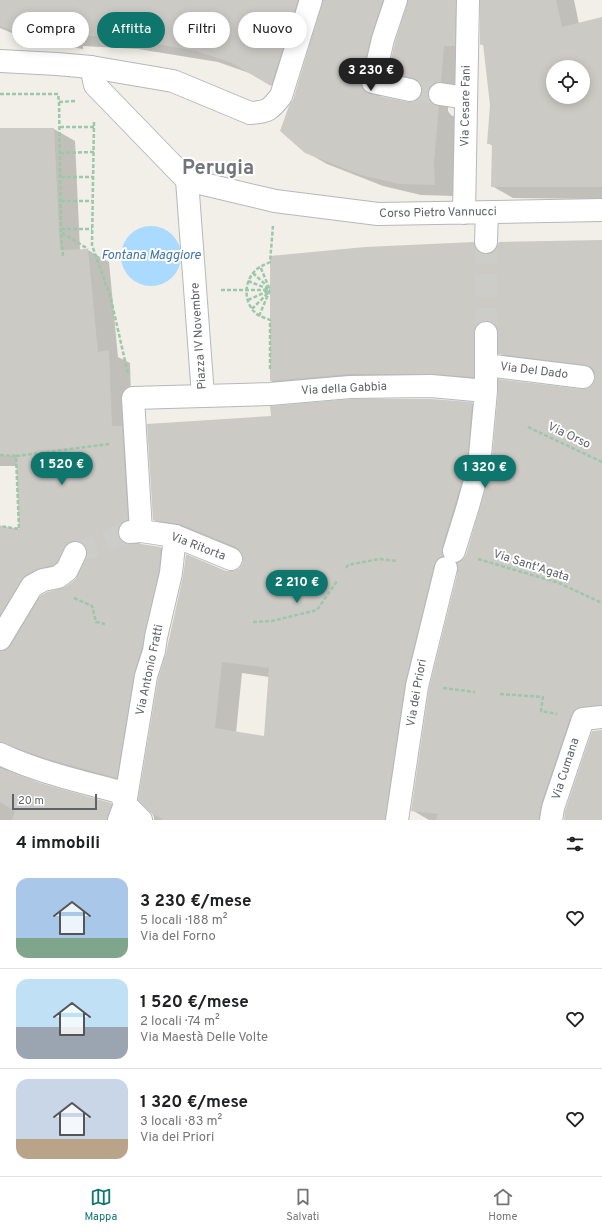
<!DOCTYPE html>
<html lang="it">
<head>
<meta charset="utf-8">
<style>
	body { margin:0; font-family:Overpass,sans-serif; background:#f6f6f6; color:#202124; height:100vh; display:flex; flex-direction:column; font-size:15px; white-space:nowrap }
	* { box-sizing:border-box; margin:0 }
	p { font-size:13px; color:#757577 }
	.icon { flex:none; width:22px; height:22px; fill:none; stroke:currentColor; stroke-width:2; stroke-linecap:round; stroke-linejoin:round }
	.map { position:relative; height:820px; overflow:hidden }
	.drawer { display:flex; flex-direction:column; background:#fff; flex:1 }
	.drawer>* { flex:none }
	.guide { position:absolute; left:12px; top:12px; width:400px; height:36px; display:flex; gap:8px }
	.buttons { position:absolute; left:546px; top:60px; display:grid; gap:8px }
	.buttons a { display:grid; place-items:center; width:44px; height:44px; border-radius:50%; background:#fff; box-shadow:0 2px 10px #0003; font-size:20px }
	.scale { position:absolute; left:12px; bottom:10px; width:85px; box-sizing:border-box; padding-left:4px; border:2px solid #5f6368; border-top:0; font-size:11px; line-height:14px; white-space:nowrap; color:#5f6368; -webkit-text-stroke:3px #fff; paint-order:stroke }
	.price { position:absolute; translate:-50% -34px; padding:0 9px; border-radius:14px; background:#0f766e; color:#fff; font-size:13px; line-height:26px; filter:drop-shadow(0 1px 2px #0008) }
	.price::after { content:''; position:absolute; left:50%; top:24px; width:12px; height:9px; margin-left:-6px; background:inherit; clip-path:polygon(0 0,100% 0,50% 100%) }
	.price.on { background:#222; color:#fff }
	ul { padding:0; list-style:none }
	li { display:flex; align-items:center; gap:12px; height:100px; padding:0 16px }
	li+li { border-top:1px solid #e0e0e0 }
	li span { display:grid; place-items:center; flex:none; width:112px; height:80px; border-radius:12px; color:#555 }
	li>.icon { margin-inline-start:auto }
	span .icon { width:48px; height:48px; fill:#fffc; stroke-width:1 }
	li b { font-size:17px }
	h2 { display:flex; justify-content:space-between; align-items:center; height:48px; padding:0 16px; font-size:17px }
	.chip { padding:0 14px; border-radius:18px; background:#fff; box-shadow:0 2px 10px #0003; font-size:14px; line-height:36px }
	.chip.on { background:#0f766e; color:#fff }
	.tab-bar { display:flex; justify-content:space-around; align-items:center; height:56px; border-top:1px solid #e0e0e0; background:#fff; font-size:11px; color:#757577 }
	.tab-bar a { display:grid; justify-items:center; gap:2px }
	.tab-bar .on { color:#0f766e }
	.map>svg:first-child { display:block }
	.water { fill:#aadaff }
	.shadow { fill:#0003; fill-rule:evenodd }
	.building { fill:#cccac5; fill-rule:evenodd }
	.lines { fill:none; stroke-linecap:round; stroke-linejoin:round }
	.pedestrian-tunnel { stroke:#ccccc8; stroke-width:22; stroke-dasharray:22 11; stroke-linecap:butt }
	.pedestrian-casing { stroke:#b5b8bc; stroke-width:24 }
	.minor-casing { stroke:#b5b8bc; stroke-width:24 }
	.path { stroke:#9cc7a9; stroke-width:2.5; stroke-dasharray:4 2; stroke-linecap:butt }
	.pedestrian { stroke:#fff; stroke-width:22 }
	.minor { stroke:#fff; stroke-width:22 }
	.labels { text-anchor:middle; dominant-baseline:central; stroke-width:4; stroke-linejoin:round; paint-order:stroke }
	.street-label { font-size:12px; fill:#5f6368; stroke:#fff }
	.water-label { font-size:13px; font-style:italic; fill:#4174aa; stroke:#fff }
	.town-label { font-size:20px; font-weight:bold; fill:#70757a; stroke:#fff }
</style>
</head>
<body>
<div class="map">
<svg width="602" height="820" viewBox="0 0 602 820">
	<rect width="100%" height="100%" fill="#f1efe8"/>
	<path class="water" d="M121 256a30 30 0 1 1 60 0a30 30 0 1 1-60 0Z"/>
	<path class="shadow" d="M0 0H574L579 24 602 18V199L513 198 492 186 493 146 488 143 491 105 485 46 481 44V2L477 6 461 93 448 104V111L451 115 459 119 455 196 421 195 383 186 327 164 306 152 294 100 324 0 319 8 292 97 252 74 218 62 138 49 83 46V49L31 41 0 28ZM409 0 389 72 410 84 423 87V93L420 99 415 103H408L381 98V91L391 48 404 8ZM553 67H583V97H553Z
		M0 129H54L75 141 80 250H88L109 262 118 357 130 363 132 433 140 539 139 545 161 548 182 560 179 583 163 660 154 686 138 789 8 768 10 773 55 789 110 803 132 816 131 820H0V527L20 530 18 466H0ZM81 571 79 576 66 588 48 593 38 598 42 591 74 577Z
		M602 241V719L592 727 561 820H429L412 810 459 570 455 577 426 695 407 820H154V817L151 811 226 572H232L240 569 243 564 244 558 243 553 202 536 175 532 154 520 272 417 430 400 472 403 493 415 487 476 462 561 581 390 589 389 594 385 596 375 521 366 500 353V335L496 339 494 389 292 393 271 381 473 243 492 254ZM242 673 269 677 265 737 236 733Z"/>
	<path class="building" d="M0 0H298L271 86 232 63 196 51 117 37 63 35 62 38 10 30 0 26Z
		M323 0H383L371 36 361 79V85L364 91 370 94 408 102H414L419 99 422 93V87L419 81 413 78 388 72 395 42 408 0H456L455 46H444L441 82 435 83 431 86 428 92V98L432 103 439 106 434 162 435 185 400 184 361 175 305 153 280 131 289 106 293 100Z
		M480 0H556L562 27 602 17V187H491L492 144H487L490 105 483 44 480 45ZM553 67H583V97H553Z
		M0 128H54L60 250 88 249 98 352 109 350 112 426H122L128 520 123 522 119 526 118 534 120 539 125 543 141 544 161 547 159 571 142 648 134 674 117 778 48 759 0 742V651L6 650 11 645 41 595 47 592 65 587 75 580 86 558 87 552 85 546 80 542 74 541 68 543 64 548 57 562 53 565 37 569 26 575 22 579 0 615V526L19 529 16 456 0 455Z
		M602 240V705L581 707 575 710 571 715 541 804 539 820H436L438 814 411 811 429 688 458 571 457 563 463 560 466 555 491 469 498 392V379L582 389 588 388 593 384 595 379V372L591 367 585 365 498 354V333L497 327 492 322 486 321 480 322 475 326 474 333V377L431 374H350L270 381V256L365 247 474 242 475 248 479 252 486 254 492 253 496 249 499 242Z
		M351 399H431L472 402 467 464 442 547 443 556 437 559 434 565 405 683 385 820H164L151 813 138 800 158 679 166 653 183 576 186 554 226 571H232L239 569 242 564 243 558 241 552 236 547 180 524 153 520 147 424 271 416 270 406ZM222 662 269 668 264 736 215 728Z
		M602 730V820H564L565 811 592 731Z
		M0 768 40 783 111 803 112 804 107 820H12L15 811 0 802Z"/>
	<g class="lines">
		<path class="pedestrian-tunnel" d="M410 90 440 94
			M486 242V333
			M75 553 130 532"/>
		<g class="pedestrian-casing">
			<path id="pedestrian" d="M396 0 383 39 373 82 410 90
				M91 67 95 85 187 180 275 201 378 214 602 210
				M440 94 466 98
				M187 180 203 396
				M464 213 468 0
				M486 242 487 212
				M486 365 583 377
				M141 531 175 536 231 559
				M130 532 141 531 133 398 270 394 350 387 431 386 486 391
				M454 551 468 506 479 466 486 391V333
				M0 639 32 586 43 580 58 577 67 570 75 553
				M397 820 417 686 446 568"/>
		</g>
		<g class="minor-casing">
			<path id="minor" d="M0 61 57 64 91 67 173 81 250 113C268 112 270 110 281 96L311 0
				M0 754C38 772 79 781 120 792L125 804 141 820
				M119 820 125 804 146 676 154 651 156 637 171 573 175 536
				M551 820 553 808 583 719 602 717"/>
		</g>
		<path class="path" d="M0 94H58L59 102 61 232 63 256
			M59 102 75 101
			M94 122 92 245 111 299 128 374
			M60 127H94
			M60 153 94 152
			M61 177H93
			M61 201H92
			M61 229H92
			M62 233 88 249
			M253 273 269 288
			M248 281 268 289
			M221 290H270
			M248 300 268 291
			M252 309 269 292
			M259 316 270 290 260 266
			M270 369V320C266 318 261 317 258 315 244 305 243 284 254 272 258 267 264 265 270 262L273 226
			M528 427 602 462
			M0 455 16 456 19 529 0 526
			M16 456 109 444
			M478 559 559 583 602 603
			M346 568 348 565 379 559 397 561
			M74 598 92 606 96 622 105 624
			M253 622 272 621 317 610 337 581
			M443 688 475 692
			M500 694 543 697 541 711 557 714"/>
		<use href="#pedestrian" class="pedestrian"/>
		<use href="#minor" class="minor"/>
	</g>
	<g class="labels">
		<g class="street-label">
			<text transform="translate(466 106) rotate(-89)">Via Cesare Fani</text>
			<text transform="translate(438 213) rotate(-1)">Corso Pietro Vannucci</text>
			<text transform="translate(199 336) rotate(-94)">Piazza IV Novembre</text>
			<text transform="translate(534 371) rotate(7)">Via Del Dado</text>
			<text transform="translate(344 389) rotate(-3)">Via della Gabbia</text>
			<text transform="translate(569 436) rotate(25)">Via Orso</text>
			<text transform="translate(198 547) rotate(21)">Via Ritorta</text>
			<text transform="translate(531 566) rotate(18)">Via Sant'Agata</text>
			<text transform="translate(150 670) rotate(-78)">Via Antonio Fratti</text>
			<text transform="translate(417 693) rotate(-80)">Via dei Priori</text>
			<text transform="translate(566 769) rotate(-72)">Via Cumana</text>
		</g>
		<g class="water-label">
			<text x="151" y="256">Fontana Maggiore</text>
		</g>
		<g class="town-label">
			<text x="218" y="169">Perugia</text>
		</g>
	</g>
</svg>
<div class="buttons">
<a><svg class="icon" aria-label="locate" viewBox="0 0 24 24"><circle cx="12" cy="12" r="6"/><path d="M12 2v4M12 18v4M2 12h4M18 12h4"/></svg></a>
</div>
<div class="scale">20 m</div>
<b class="price on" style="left:371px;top:92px">3 230 €</b>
<b class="price" style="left:62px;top:486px">1 520 €</b>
<b class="price" style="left:485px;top:489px">1 320 €</b>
<b class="price" style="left:297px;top:604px">2 210 €</b>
<div class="guide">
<a class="chip">Compra</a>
<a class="chip on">Affitta</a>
<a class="chip">Filtri</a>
<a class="chip">Nuovo</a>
</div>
</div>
<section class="drawer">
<h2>4 immobili<svg class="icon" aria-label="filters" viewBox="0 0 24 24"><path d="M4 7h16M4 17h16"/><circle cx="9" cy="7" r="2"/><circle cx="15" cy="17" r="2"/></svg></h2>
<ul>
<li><span style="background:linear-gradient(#a9c7e8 75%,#7fa58c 0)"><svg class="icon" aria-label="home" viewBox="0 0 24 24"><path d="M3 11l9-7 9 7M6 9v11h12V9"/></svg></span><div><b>3 230 €/mese</b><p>5 locali · 188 m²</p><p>Via del Forno</p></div><svg class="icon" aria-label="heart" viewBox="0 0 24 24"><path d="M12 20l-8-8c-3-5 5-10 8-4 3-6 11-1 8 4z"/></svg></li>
<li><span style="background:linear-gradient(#bfe0f5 60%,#9aa5b1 0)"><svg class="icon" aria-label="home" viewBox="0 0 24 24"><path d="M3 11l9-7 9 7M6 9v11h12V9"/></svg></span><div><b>1 520 €/mese</b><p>2 locali · 74 m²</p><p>Via Maestà Delle Volte</p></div><svg class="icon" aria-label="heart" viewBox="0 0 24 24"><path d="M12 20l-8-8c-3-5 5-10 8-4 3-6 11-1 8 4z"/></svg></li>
<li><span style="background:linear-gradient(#c9d6e8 75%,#b9a48a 0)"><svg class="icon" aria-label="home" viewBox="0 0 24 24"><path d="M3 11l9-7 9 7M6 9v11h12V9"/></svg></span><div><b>1 320 €/mese</b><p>3 locali · 83 m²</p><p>Via dei Priori</p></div><svg class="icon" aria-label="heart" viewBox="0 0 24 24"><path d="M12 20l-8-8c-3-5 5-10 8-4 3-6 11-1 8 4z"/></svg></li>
</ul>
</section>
<nav class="tab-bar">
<a class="on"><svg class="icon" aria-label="map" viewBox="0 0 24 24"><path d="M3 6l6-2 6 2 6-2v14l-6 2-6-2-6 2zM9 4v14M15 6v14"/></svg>Mappa</a>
<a><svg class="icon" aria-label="saved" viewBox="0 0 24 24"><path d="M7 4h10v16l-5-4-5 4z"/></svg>Salvati</a>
<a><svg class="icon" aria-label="home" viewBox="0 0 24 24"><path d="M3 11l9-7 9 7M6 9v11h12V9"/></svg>Home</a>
</nav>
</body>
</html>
